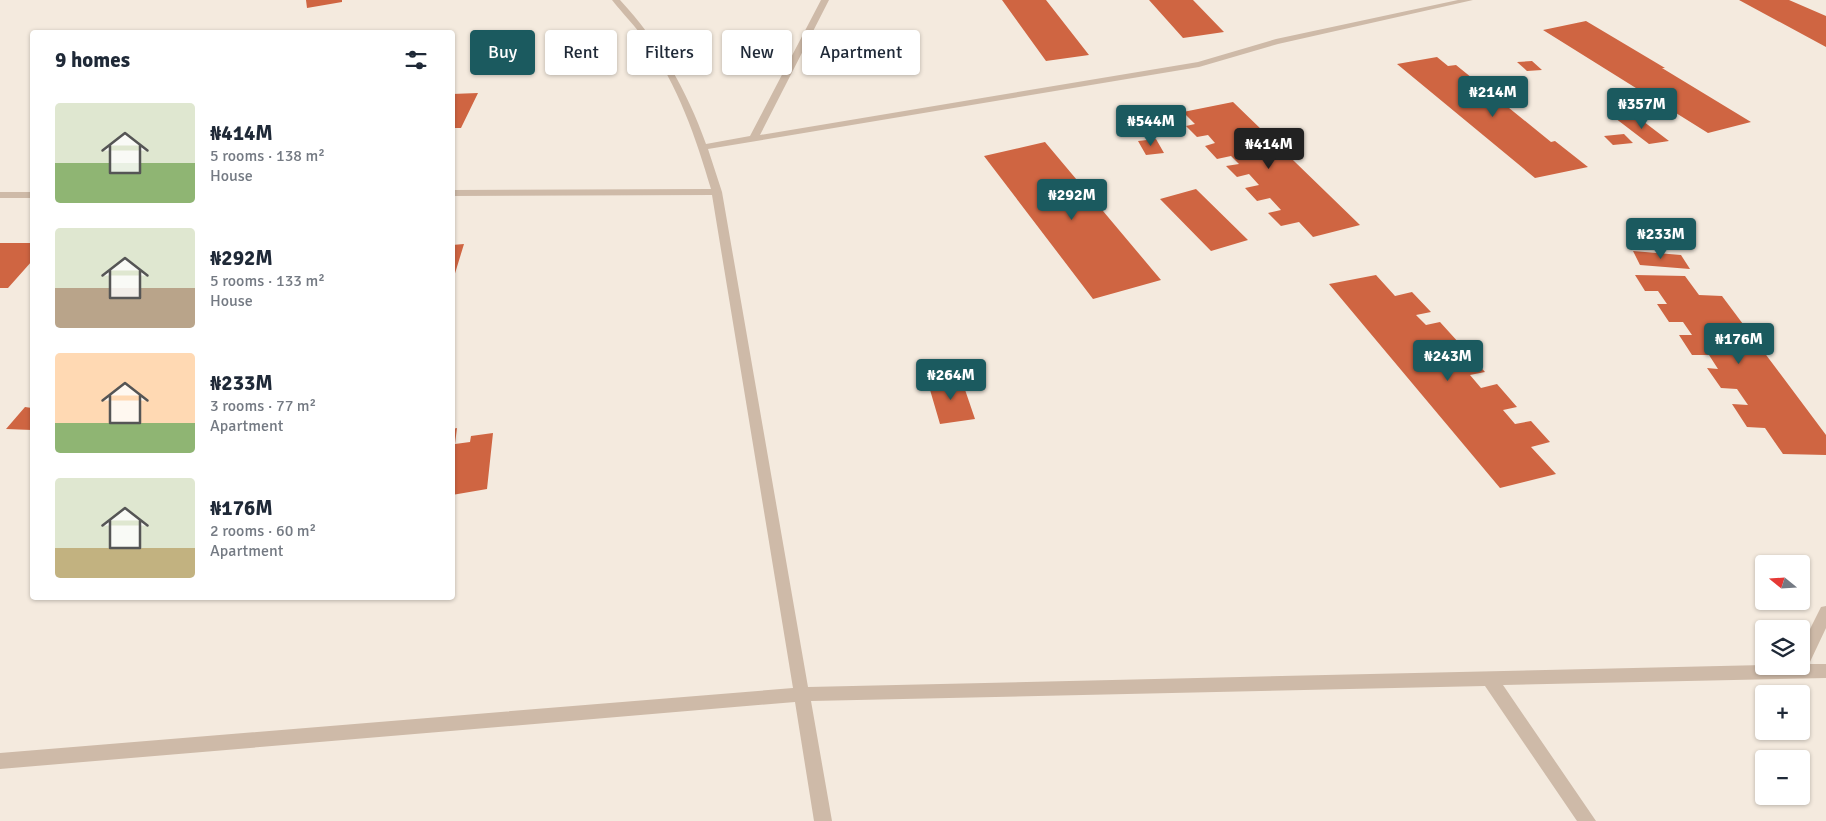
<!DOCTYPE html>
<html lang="en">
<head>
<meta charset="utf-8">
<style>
	body { margin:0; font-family:Signika,sans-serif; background:#f6f6f7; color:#1f2937; height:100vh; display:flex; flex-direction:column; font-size:19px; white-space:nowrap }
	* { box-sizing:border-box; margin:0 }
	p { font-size:16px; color:#747a83 }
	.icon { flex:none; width:28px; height:28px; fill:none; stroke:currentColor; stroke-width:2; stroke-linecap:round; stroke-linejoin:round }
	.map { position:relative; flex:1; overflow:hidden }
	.details { position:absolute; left:30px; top:30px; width:425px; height:570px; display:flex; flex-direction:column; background:#fff; border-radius:5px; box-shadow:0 1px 4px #0004 }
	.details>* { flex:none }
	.guide { position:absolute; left:470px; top:30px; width:475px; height:45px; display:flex; gap:10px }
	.needle { width:32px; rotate:288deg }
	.controls { position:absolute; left:1755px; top:555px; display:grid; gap:10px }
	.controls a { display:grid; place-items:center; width:55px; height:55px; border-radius:5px; background:#fff; box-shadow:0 1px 4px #0004; font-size:25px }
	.price { position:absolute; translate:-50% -42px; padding:0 11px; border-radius:5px; background:#1b5a5f; color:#fff; font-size:16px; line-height:32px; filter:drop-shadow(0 1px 2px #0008) }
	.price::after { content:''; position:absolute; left:50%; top:30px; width:15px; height:11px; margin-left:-8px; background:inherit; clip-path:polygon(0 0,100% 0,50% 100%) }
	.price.active { background:#222; color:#fff }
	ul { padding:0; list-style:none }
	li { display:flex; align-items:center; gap:15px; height:125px; padding:0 25px }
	li span { display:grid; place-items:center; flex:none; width:140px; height:100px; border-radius:5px; color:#555 }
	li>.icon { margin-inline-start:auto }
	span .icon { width:60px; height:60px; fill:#fffc; stroke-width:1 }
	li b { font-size:21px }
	h2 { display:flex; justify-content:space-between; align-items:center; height:60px; padding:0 25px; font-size:21px }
	.chip { padding:0 18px; border-radius:5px; background:#fff; box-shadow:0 1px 4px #0004; font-size:18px; line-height:45px }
	.chip.active { background:#1b5a5f; color:#fff }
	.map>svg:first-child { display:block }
	.building { fill:#cf6542 }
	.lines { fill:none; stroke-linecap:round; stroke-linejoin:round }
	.minor { fill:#cebaa8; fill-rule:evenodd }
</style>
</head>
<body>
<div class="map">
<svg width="1826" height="821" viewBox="0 0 1826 821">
	<rect width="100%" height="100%" fill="#f4eade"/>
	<path class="building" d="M306 0H342V2L307 8Z
		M1002 0H1046L1089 55 1046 61Z
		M1149 0H1193L1224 32 1183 38Z
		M1739 0H1789L1826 16V47Z
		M1586 21 1665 68H1662L1751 122 1708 133 1543 30Z
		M1437 57 1448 66 1456 65 1551 142 1555 141 1588 167 1535 178 1397 64Z
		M1532 61 1542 70 1527 71 1517 62Z
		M478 93 461 128H452V94Z
		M1233 102 1360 225 1313 237 1299 222 1281 226 1268 213 1281 210 1270 198 1257 201 1245 188 1259 185 1249 174 1237 177 1226 166 1239 164 1231 156 1217 159 1205 146 1215 143 1208 135 1197 137 1186 126 1195 124 1183 112Z
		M1635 115 1669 141 1649 144 1615 118Z
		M1624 134 1633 143 1613 145 1604 136Z
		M1156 139 1164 153 1146 155 1138 141Z
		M1045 142 1161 280 1093 299 984 156Z
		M1196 189 1248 240 1211 251 1160 199Z
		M0 243H32V261L8 288H0Z
		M464 244 453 280H452V245Z
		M1633 251 1681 255 1690 269 1640 265Z
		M1376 275 1395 296 1412 292 1431 312 1416 315 1426 325 1440 322 1459 343 1444 347 1454 357 1469 354 1485 372 1470 375 1481 388 1497 384 1517 407 1503 410 1515 424 1531 421 1550 442 1531 447 1556 474 1500 488 1329 284Z
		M1635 275 1685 276 1699 295 1722 296 1826 435V455L1783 454 1765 428 1747 427 1732 404 1748 405 1737 389 1721 388 1707 368 1718 369 1709 355H1692L1679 335H1692L1683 322H1669L1657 304H1667L1658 291H1645Z
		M961 378 975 419 940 424 928 383Z
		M25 407 32 408V430L6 429Z
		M457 428 455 444 470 442 471 436 493 433 487 489 452 495V429Z"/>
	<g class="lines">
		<path class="minor" d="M612 0H620C659 42 687 90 706 144L750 136 821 0H829L760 135 1198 62 1276 39 1458 0H1473L1278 44 1199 67 708 149 722 192 808 687 1764 665 1801 666V647L1821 607 1826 606V628L1809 664H1826V678L1503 685 1596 821H1577L1485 686 811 701 832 821H814L795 702 0 769V753L793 688 712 195 452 196V190L711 189C696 138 678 85 646 41 636 27 623 14 612 0Z
			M0 192H32V198H0Z"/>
	</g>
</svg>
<div class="controls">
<a><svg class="needle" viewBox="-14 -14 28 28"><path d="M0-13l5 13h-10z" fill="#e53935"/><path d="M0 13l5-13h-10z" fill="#747a83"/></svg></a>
<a><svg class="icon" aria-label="layers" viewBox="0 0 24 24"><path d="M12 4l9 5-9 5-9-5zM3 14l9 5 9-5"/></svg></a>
<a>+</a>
<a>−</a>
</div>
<b class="price" style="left:1493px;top:118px">₦214M</b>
<b class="price" style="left:1642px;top:130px">₦357M</b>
<b class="price" style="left:1151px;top:147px">₦544M</b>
<b class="price active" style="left:1269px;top:170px">₦414M</b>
<b class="price" style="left:1072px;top:221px">₦292M</b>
<b class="price" style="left:1661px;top:260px">₦233M</b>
<b class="price" style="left:1739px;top:365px">₦176M</b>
<b class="price" style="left:1448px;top:382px">₦243M</b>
<b class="price" style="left:951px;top:401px">₦264M</b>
<div class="guide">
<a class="chip active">Buy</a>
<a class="chip">Rent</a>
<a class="chip">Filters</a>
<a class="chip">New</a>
<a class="chip">Apartment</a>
</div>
<section class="details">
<h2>9 homes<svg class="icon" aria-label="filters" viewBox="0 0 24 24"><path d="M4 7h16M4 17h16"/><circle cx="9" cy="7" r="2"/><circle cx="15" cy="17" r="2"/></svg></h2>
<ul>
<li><span style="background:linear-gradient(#dfe7d0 60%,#8fb573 0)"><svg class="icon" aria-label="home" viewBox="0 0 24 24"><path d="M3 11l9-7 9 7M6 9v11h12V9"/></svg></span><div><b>₦414M</b><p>5 rooms · 138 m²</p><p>House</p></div></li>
<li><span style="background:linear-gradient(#dfe7d0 60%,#b9a48a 0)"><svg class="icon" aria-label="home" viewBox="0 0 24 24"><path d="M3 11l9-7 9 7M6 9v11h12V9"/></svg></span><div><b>₦292M</b><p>5 rooms · 133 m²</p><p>House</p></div></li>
<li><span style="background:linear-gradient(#ffd9b3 70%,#8fb573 0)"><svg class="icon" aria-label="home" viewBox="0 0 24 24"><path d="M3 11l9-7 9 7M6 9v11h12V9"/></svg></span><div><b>₦233M</b><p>3 rooms · 77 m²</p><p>Apartment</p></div></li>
<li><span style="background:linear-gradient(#dfe7d0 70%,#c2b280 0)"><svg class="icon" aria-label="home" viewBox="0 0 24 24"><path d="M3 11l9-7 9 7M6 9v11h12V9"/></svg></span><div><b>₦176M</b><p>2 rooms · 60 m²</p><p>Apartment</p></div></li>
</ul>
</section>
</div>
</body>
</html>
